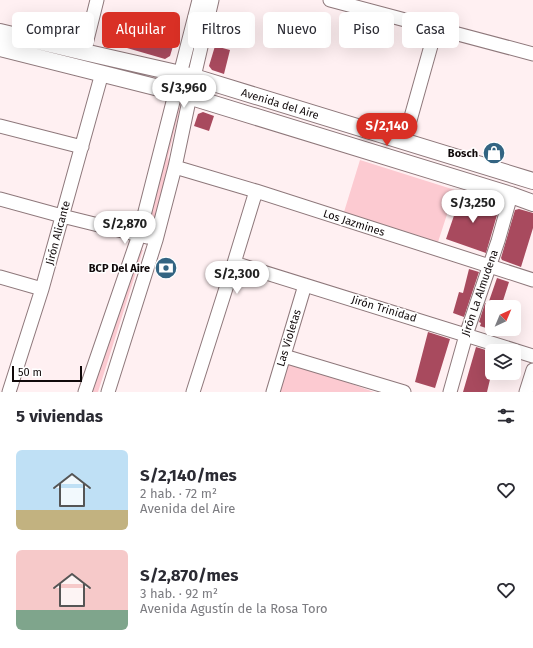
<!DOCTYPE html>
<html lang="es">
<head>
<meta charset="utf-8">
<style>
	body { margin:0; font-family:"Fira Sans",sans-serif; background:#f7f7f7; color:#2b2b33; height:100vh; display:flex; flex-direction:column; font-size:15px; white-space:nowrap }
	* { box-sizing:border-box; margin:0 }
	p { font-size:13px; color:#7c7c81 }
	.icon { flex:none; width:22px; height:22px; fill:none; stroke:currentColor; stroke-width:2; stroke-linecap:round; stroke-linejoin:round }
	.map { position:relative; height:392px; overflow:hidden }
	.sheet { display:flex; flex-direction:column; background:#fff; flex:1 }
	.sheet>* { flex:none }
	.hud { position:absolute; left:12px; top:12px; width:509px; height:36px; display:flex; gap:8px }
	.needle { width:26px; rotate:44deg }
	.fabs { position:absolute; left:485px; top:300px; display:grid; gap:8px }
	.fabs a { display:grid; place-items:center; width:36px; height:36px; border-radius:6px; background:#fff; box-shadow:0 4px 16px #0002; font-size:20px }
	.scale { position:absolute; left:12px; bottom:10px; width:70px; box-sizing:border-box; padding-left:4px; border:2px solid #10090a; border-top:0; font-size:11px; line-height:14px; white-space:nowrap; color:#10090a; -webkit-text-stroke:3px #fff; paint-order:stroke }
	.price { position:absolute; translate:-50% -34px; padding:0 9px; border-radius:14px; background:#fff; color:#222; font-size:13px; line-height:26px; filter:drop-shadow(0 1px 2px #0008) }
	.price::after { content:''; position:absolute; left:50%; top:24px; width:12px; height:9px; margin-left:-6px; background:inherit; clip-path:polygon(0 0,100% 0,50% 100%) }
	.price.current { background:#d93025; color:#fff }
	ul { padding:0; list-style:none }
	li { display:flex; align-items:center; gap:12px; height:100px; padding:0 16px }
	li span { display:grid; place-items:center; flex:none; width:112px; height:80px; border-radius:6px; color:#555 }
	li>.icon { margin-inline-start:auto }
	span .icon { width:48px; height:48px; fill:#fffc; stroke-width:1 }
	li b { font-size:17px }
	h2 { display:flex; justify-content:space-between; align-items:center; height:48px; padding:0 16px; font-size:17px }
	.tag { padding:0 14px; border-radius:6px; background:#fff; box-shadow:0 4px 16px #0002; font-size:14px; line-height:36px }
	.tag.current { background:#d93025; color:#fff }
	.map>svg:first-child { display:block }
	.green { fill:#fccad1 }
	.building { fill:#a84a5e }
	.lines { fill:none; stroke-linecap:round; stroke-linejoin:round }
	.minor-casing { stroke:#8e787b; stroke-width:15 }
	.major-casing { stroke:#8e787b; stroke-width:18 }
	.minor { stroke:#fff; stroke-width:13 }
	.major { stroke:#fff; stroke-width:16 }
	.labels { text-anchor:middle; dominant-baseline:central; stroke-width:3; stroke-linejoin:round; paint-order:stroke }
	.street-label { font-size:11px; fill:#10090a; stroke:#fff }
	.poi-label { font-size:11px; font-weight:bold; fill:#10090a; stroke:#fff; text-anchor:end }
</style>
</head>
<body>
<div class="map">
<svg width="533" height="392" viewBox="0 0 533 392">
	<rect width="100%" height="100%" fill="#fff0f2"/>
	<path class="green" d="M176 107 180 108 168 157 170 166 155 222 146 220Z
		M360 160 455 190 438 242 344 212Z
		M137 249 143 250 98 392H87Z
		M288 361 374 392H279Z"/>
	<path class="building" d="M132 30 174 43 170 56 165 59 127 48Z
		M215 46 230 50 224 74 212 70 209 66Z
		M203 112 214 116 209 131 194 126 198 114Z
		M461 195 499 208 486 253 446 239Z
		M519 209 533 213V228L521 267 502 260 501 258 515 210Z
		M469 269 479 272 464 317 453 313 459 292 463 293Z
		M497 278 509 282 501 307H492V330L480 326 481 323 479 322 485 303 488 304Z
		M428 332 450 339 435 388 415 382Z
		M476 347 492 352V371L487 392H463Z"/>
	<g class="lines">
		<g class="minor-casing">
			<path id="minor" d="M330 0 533 54
				M84 52 97 0
				M0 126 82 147
				M402 141 409 124 436 28
				M175 167 256 191 533 280
				M0 199 62 216 147 237
				M234 263 533 356
				M0 277 42 289
				M284 356 404 392
				M9 392 42 289 102 73
				M85 392 139 235 199 0
				M108 392 156 240 175 167 194 77 212 0
				M193 392 234 263 256 191
				M273 392 305 285
				M450 392 466 335 498 241 511 195
				M526 392 533 370"/>
		</g>
		<g class="major-casing">
			<path id="major" d="M0 32 84 52 194 77 533 181
				M0 48 175 92 511 195 533 203"/>
		</g>
		<use href="#minor" class="minor"/>
		<use href="#major" class="major"/>
	</g>
	<defs>
		<g id="shop-disc" transform="scale(1.15)"><circle r="9.5" fill="#336482" stroke="#fff"/><path d="M-5-2.5h2.3a2.7 3.5 0 0 1 5.4 0H5L5.5 6h-11ZM-1.5-2.5h3a1.5 2.3 0 0 0-3 0Z" fill="#fff"/></g>
		<g id="bank-disc" transform="scale(1.15)"><circle r="9.5" fill="#336482" stroke="#fff"/><path d="M-6-4H6V4H-6ZM0-2.3a2.3 2.3 0 1 0 0 4.6a2.3 2.3 0 1 0 0-4.6Z" fill="#fff"/></g>
	</defs>
	<g fill-rule="evenodd">
		<use href="#shop-disc" x="494" y="153"/>
		<use href="#bank-disc" x="166" y="268"/>
	</g>
	<g class="labels">
		<g class="street-label">
			<text transform="translate(280 104) rotate(17)">Avenida del Aire</text>
			<text transform="translate(354 223) rotate(18)">Los Jazmines</text>
			<text transform="translate(58 233) rotate(-75)">Jirón Alicante</text>
			<text transform="translate(480 293) rotate(-71)">Jirón La Almudena</text>
			<text transform="translate(384 309) rotate(17)">Jirón Trinidad</text>
			<text transform="translate(289 338) rotate(-73)">Las Violetas</text>
		</g>
		<g class="poi-label">
			<text x="478" y="153">Bosch</text>
			<text x="150" y="268">BCP Del Aire</text>
		</g>
	</g>
</svg>
<div class="fabs">
<a><svg class="needle" viewBox="-14 -14 28 28"><path d="M0-13l5 13h-10z" fill="#e53935"/><path d="M0 13l5-13h-10z" fill="#7c7c81"/></svg></a>
<a><svg class="icon" aria-label="layers" viewBox="0 0 24 24"><path d="M12 4l9 5-9 5-9-5zM3 14l9 5 9-5"/></svg></a>
</div>
<div class="scale">50 m</div>
<b class="price" style="left:184px;top:109px">S/3,960</b>
<b class="price current" style="left:387px;top:147px">S/2,140</b>
<b class="price" style="left:473px;top:224px">S/3,250</b>
<b class="price" style="left:125px;top:245px">S/2,870</b>
<b class="price" style="left:237px;top:295px">S/2,300</b>
<div class="hud">
<a class="tag">Comprar</a>
<a class="tag current">Alquilar</a>
<a class="tag">Filtros</a>
<a class="tag">Nuevo</a>
<a class="tag">Piso</a>
<a class="tag">Casa</a>
</div>
</div>
<section class="sheet">
<h2>5 viviendas<svg class="icon" aria-label="filters" viewBox="0 0 24 24"><path d="M4 7h16M4 17h16"/><circle cx="9" cy="7" r="2"/><circle cx="15" cy="17" r="2"/></svg></h2>
<ul>
<li><span style="background:linear-gradient(#bfe0f5 75%,#c2b280 0)"><svg class="icon" aria-label="home" viewBox="0 0 24 24"><path d="M3 11l9-7 9 7M6 9v11h12V9"/></svg></span><div><b>S/2,140/mes</b><p>2 hab. · 72 m²</p><p>Avenida del Aire</p></div><svg class="icon" aria-label="heart" viewBox="0 0 24 24"><path d="M12 20l-8-8c-3-5 5-10 8-4 3-6 11-1 8 4z"/></svg></li>
<li><span style="background:linear-gradient(#f6c9c9 75%,#7fa58c 0)"><svg class="icon" aria-label="home" viewBox="0 0 24 24"><path d="M3 11l9-7 9 7M6 9v11h12V9"/></svg></span><div><b>S/2,870/mes</b><p>3 hab. · 92 m²</p><p>Avenida Agustín de la Rosa Toro</p></div><svg class="icon" aria-label="heart" viewBox="0 0 24 24"><path d="M12 20l-8-8c-3-5 5-10 8-4 3-6 11-1 8 4z"/></svg></li>
</ul>
</section>
</body>
</html>
